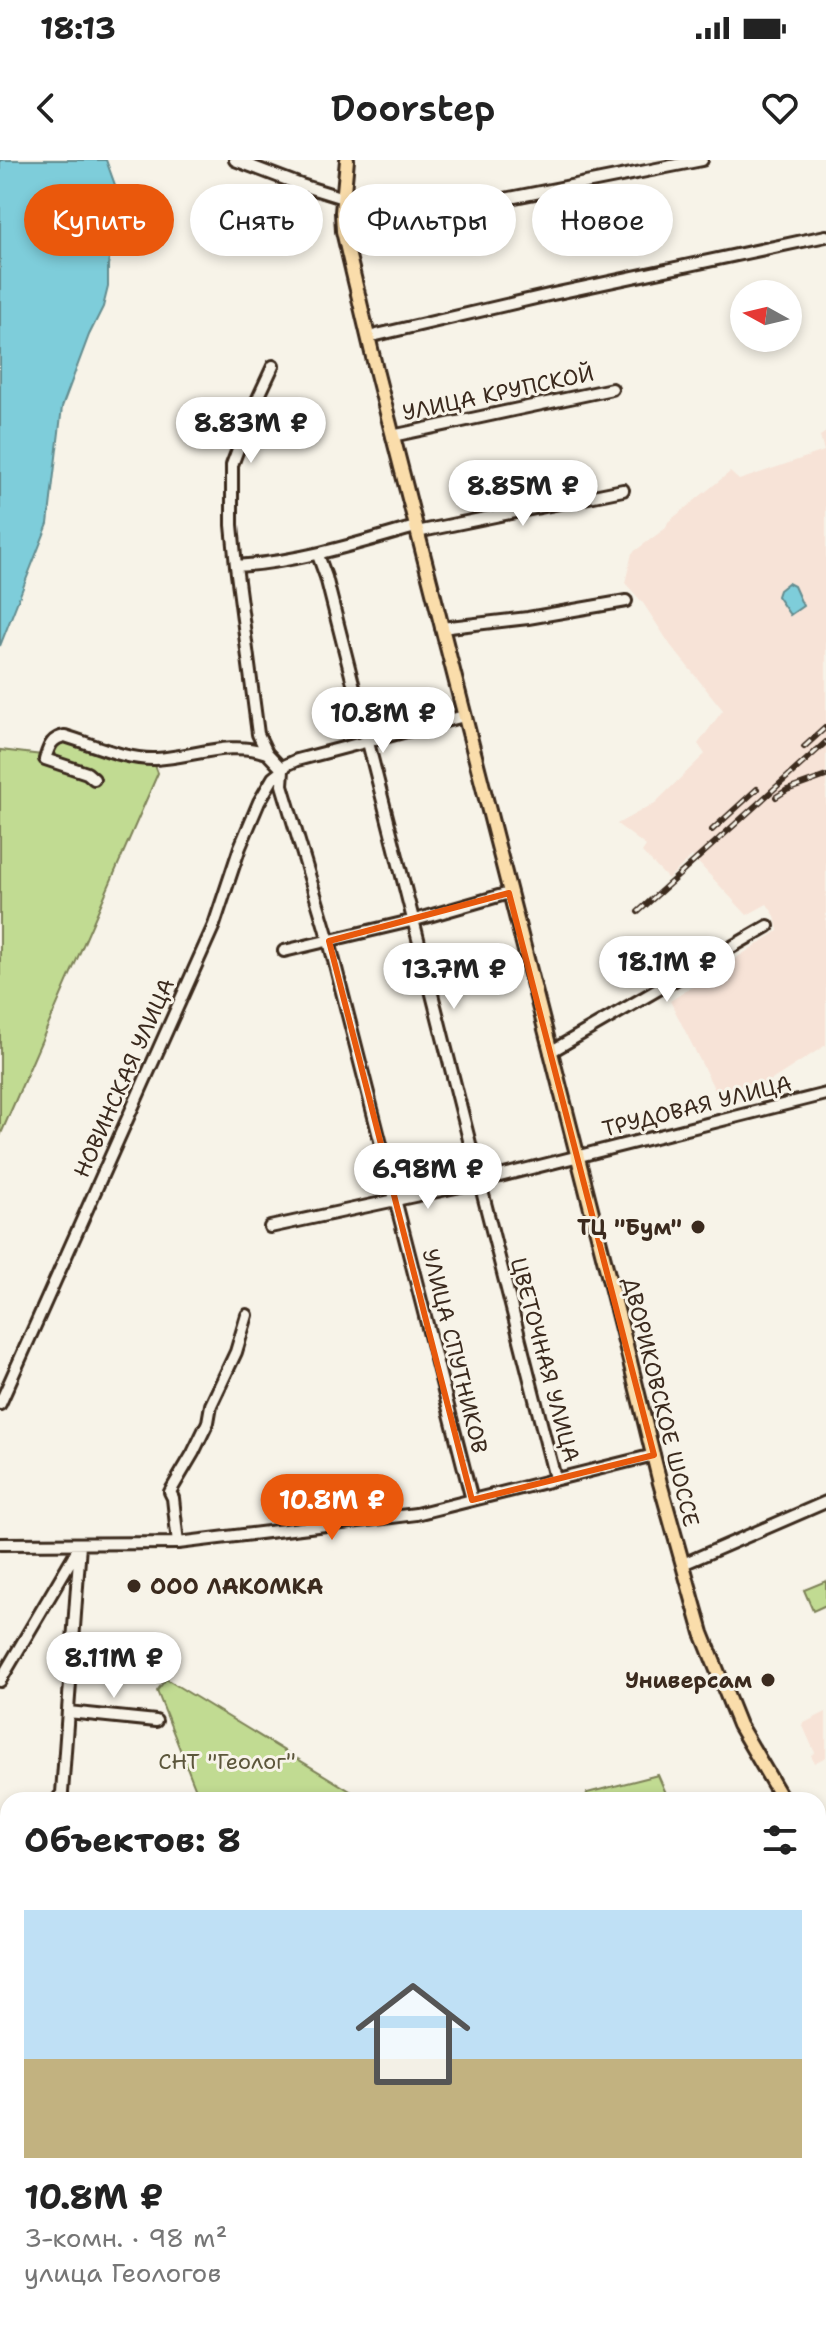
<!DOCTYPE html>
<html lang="ru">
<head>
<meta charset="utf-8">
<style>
	body { margin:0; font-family:"Shantell Sans",sans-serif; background:#f6f6f6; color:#222; height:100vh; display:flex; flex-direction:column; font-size:30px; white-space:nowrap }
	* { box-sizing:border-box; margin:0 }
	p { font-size:26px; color:#767676 }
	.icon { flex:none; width:44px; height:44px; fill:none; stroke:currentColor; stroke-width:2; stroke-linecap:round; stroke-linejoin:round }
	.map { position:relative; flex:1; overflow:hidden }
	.drawer { position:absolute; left:0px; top:1632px; width:826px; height:538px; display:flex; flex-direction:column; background:#fff; border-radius:24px 24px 0 0; box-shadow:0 4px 12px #0003 }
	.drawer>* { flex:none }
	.guide { position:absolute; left:24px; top:24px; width:778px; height:72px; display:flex; gap:16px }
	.needle { width:52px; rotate:278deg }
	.fabs { position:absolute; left:730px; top:120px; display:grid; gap:16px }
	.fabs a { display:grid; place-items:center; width:72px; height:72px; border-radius:50%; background:#fff; box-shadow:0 4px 12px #0003; font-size:40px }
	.price { position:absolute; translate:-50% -68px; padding:0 18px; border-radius:28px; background:#fff; color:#222; font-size:26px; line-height:52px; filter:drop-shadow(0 2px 4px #0008) }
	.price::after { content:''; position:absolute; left:50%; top:48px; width:24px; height:18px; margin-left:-12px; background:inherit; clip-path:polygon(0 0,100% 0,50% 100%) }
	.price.selected { background:#ea580c; color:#fff }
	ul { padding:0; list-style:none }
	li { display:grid; align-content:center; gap:16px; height:424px; padding:0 24px }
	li+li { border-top:2px solid #e0e0e0 }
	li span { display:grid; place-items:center; height:248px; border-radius:0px; color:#555 }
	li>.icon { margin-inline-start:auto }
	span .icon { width:144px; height:144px; fill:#fffc; stroke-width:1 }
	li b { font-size:34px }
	h2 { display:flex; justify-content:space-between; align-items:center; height:96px; padding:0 24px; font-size:34px }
	.tag { padding:0 28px; border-radius:36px; background:#fff; box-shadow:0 4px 12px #0003; font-size:28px; line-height:72px }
	.tag.selected { background:#ea580c; color:#fff }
	.status { display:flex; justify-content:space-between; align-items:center; height:56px; padding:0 40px; background:#fff; direction:ltr }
	.status svg { height:22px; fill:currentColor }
	header { display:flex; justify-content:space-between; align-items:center; height:104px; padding:0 24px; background:#fff; font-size:36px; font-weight:600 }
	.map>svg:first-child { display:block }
	.built { fill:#f7e3d7 }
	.green { fill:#c1db92; stroke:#7e8258; stroke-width:2 }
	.water { fill:#7ecdda; stroke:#638c8f; stroke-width:2 }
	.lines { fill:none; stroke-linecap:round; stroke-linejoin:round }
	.minor-casing { stroke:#3b2a1e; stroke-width:16 }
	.major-casing { stroke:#3b2a1e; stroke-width:18 }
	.minor { stroke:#f7f3e8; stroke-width:10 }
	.major { stroke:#faddab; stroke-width:12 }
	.rail-casing { stroke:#3b2a1e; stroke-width:6 }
	.rail { stroke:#f7f3e8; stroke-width:3; stroke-dasharray:9; stroke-linecap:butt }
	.marked { fill:none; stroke:#e8590c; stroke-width:6; stroke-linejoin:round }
	.poi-dot { fill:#3b2a1e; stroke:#f7f3e8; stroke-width:3 }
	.labels { text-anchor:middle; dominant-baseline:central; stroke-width:6; stroke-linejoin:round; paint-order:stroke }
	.street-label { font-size:22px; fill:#3b2a1e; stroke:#f7f3e8 }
	.poi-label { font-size:22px; font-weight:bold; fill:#3b2a1e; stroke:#f7f3e8; text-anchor:end }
	.park-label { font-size:22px; fill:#5c563b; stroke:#f7f3e8 }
</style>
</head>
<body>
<div class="status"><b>18:13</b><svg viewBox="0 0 49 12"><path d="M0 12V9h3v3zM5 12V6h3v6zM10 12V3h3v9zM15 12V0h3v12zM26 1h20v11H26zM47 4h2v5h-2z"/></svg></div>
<header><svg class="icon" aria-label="back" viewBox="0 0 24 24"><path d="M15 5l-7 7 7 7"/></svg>Doorstep<svg class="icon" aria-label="heart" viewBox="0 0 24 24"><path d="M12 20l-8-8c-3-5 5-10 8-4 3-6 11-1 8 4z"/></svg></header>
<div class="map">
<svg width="826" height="2169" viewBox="0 0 826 2169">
	<rect width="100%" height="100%" fill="#f7f3e8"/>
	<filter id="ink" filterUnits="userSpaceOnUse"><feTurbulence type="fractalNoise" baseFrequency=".0125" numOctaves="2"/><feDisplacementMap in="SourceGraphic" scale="16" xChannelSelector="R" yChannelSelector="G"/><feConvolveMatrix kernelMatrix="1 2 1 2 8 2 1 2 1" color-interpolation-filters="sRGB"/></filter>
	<g filter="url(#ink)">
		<path class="built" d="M826 272V885L725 950 670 841 778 771 775 756 767 744 747 755 692 696 668 719 642 692 646 686 617 664 655 643 705 594 698 584 723 550 671 486 643 443 625 423 632 393 666 368 668 362 730 312 739 320 824 291 820 276Z
			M826 1552V1597L814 1603 811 1595 815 1593 802 1564Z"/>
		<path class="green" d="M66 581 154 603 158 613 0 976V590L42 595Z
			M826 1421V1445L813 1451 804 1430Z
			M166 1519 365 1640H200L157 1531Z
			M658 1615 669 1640H586L587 1633Z
			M818 1723 826 1736V2106H818Z
			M0 1728 8 1734V2088L0 2087Z"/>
		<path class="water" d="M0 0H106L115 25 113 78 108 105V127L103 147 89 175 62 247 48 364 0 486Z
			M788 423 794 426 803 446 790 455 777 436 779 430Z"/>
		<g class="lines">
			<g class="minor-casing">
				<path id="minor" d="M235 0 301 25 343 38
					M343 71 702 0
					M368 177 553 134 826 76
					M273 206 253 249 232 305V365L236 406 258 574 267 593 283 610 282 625 329 781 472 1340
					M392 276 612 229
					M417 372 623 330
					M318 395 326 417C404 717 477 1018 555 1318
					M236 406C298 402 356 384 415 367
					M441 468 528 458 626 441
					M94 619 87 613 45 599C49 587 51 578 65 576 95 585 125 600 156 599 193 597 231 580 267 593
					M284 791 415 760 509 733
					M550 892 768 766
					M270 1067 456 1027 826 934
					M0 1244 214 765 240 687 259 642 273 618 283 610 286 605 297 600 464 556
					M178 1383 173 1338 170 1332 193 1293 208 1262 211 1245 236 1192 247 1155
					M0 1384 178 1383 416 1354 654 1295
					M683 1404 826 1342
					M0 1521 80 1385 62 1633 57 1640
					M68 1552 156 1561
					M818 1690 826 1692"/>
			</g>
			<g class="major-casing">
				<path id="major" d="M347 0 342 52 343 71 377 214 625 1181 660 1323 702 1473 739 1565 783 1640
					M818 1697 826 1709"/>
			</g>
			<use href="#minor" class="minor"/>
			<use href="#major" class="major"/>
			<g class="rail-casing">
				<path id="rail" d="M804 587 826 567
					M776 637 787 630 826 616
					M712 670 757 629
					M638 752 826 582"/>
			</g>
			<use href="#rail" class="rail"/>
		</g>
	</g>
	<path class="marked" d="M509 733 654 1295 472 1340 329 781Z"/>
	<g class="poi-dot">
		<circle cx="698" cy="1067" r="8"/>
		<circle cx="134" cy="1426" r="8"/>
		<circle cx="768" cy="1520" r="8"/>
	</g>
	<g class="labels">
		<g class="street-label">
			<text transform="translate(498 233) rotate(-12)">УЛИЦА КРУПСКОЙ</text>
			<text transform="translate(124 918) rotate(-66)">НОВИНСКАЯ УЛИЦА</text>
			<text transform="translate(697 946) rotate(-14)">ТРУДОВАЯ УЛИЦА</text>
			<text transform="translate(455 1191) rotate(76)">УЛИЦА СПУТНИКОВ</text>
			<text transform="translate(545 1200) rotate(75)">ЦВЕТОЧНАЯ УЛИЦА</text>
			<text transform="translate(661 1242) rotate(76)">ДВОРИКОВСКОЕ ШОССЕ</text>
		</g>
		<g class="poi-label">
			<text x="682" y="1067">ТЦ "Бум"</text>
			<text x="150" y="1426" text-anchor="start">ООО ЛАКОМКА</text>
			<text x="752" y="1520">Универсам</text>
		</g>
		<g class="park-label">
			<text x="227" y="1601">СНТ "Геолог"</text>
		</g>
	</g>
</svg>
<div class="fabs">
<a><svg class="needle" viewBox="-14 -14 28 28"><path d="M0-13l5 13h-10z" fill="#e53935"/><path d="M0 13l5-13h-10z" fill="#767676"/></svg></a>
</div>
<b class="price" style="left:251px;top:305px">8.83M ₽</b>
<b class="price" style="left:523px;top:368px">8.85M ₽</b>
<b class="price" style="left:383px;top:595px">10.8M ₽</b>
<b class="price" style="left:667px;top:844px">18.1M ₽</b>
<b class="price" style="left:454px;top:851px">13.7M ₽</b>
<b class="price" style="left:428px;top:1051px">6.98M ₽</b>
<b class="price selected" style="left:332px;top:1382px">10.8M ₽</b>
<b class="price" style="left:114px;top:1540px">8.11M ₽</b>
<div class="guide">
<a class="tag selected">Купить</a>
<a class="tag">Снять</a>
<a class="tag">Фильтры</a>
<a class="tag">Новое</a>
</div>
<section class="drawer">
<h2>Объектов: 8<svg class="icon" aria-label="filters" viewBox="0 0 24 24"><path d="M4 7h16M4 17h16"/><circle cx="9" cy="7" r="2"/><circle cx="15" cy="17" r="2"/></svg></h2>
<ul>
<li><span style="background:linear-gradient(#bfe0f5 60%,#c2b280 0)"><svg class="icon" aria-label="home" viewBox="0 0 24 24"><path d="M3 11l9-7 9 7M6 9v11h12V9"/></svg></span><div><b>10.8M ₽</b><p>3-комн. · 98 m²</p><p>улица Геологов</p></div></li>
</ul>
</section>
</div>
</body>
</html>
